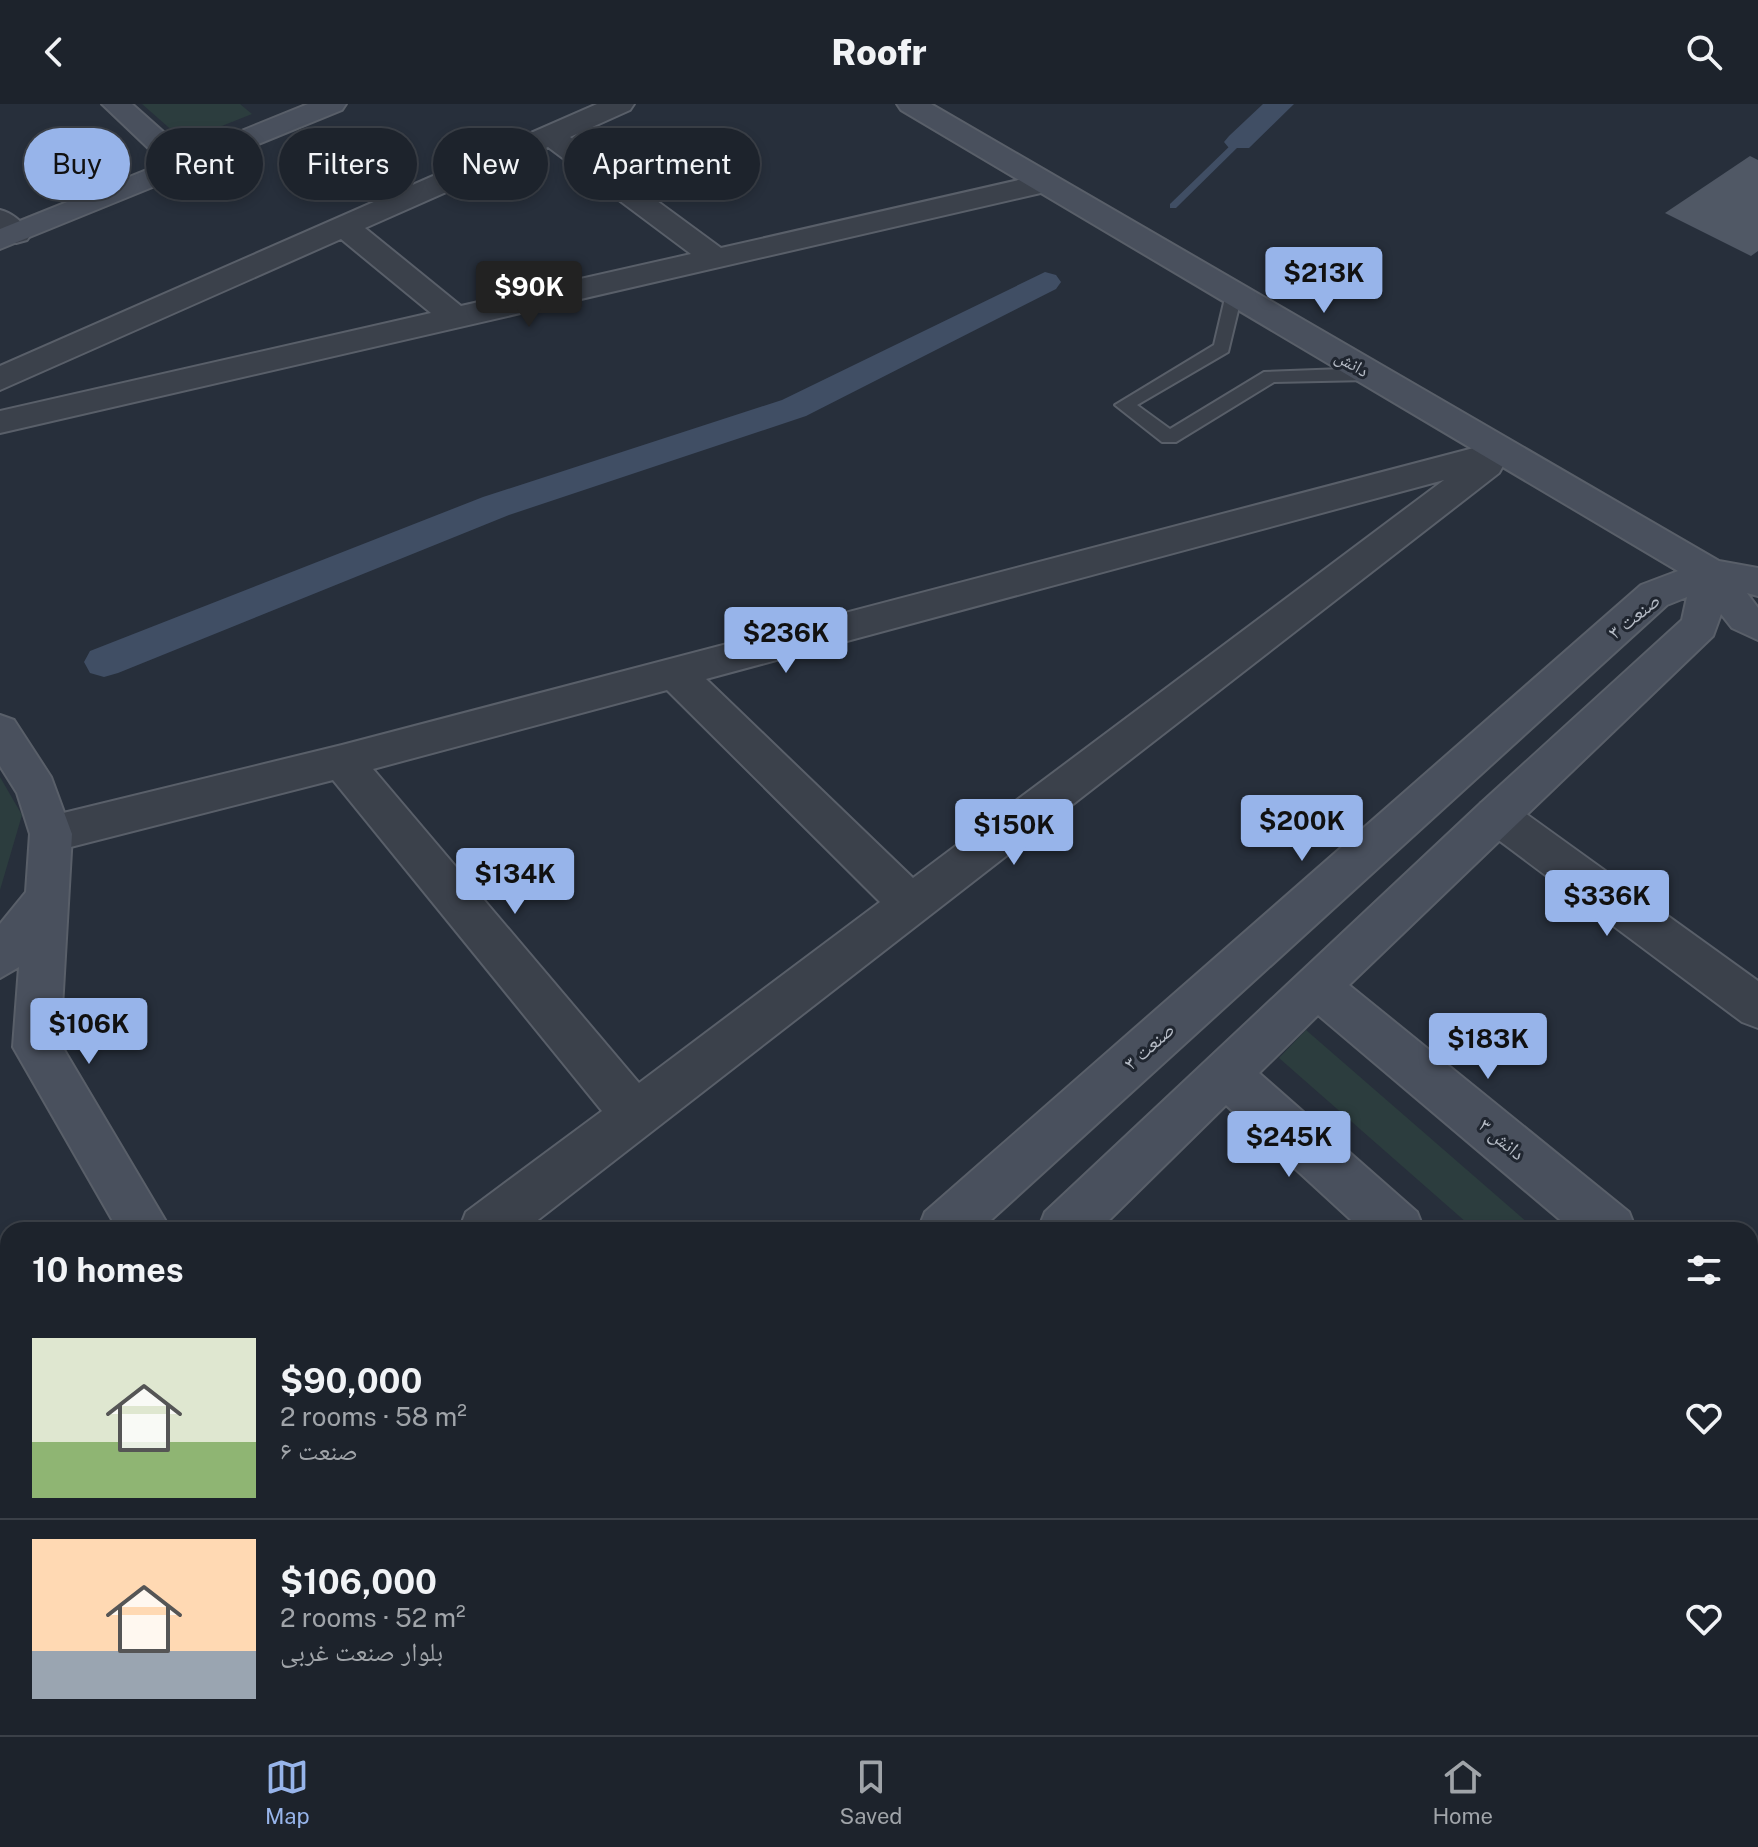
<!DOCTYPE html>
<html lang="en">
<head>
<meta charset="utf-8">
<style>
	body { margin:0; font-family:"Public Sans","Noto Naskh Arabic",sans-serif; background:#2a2f38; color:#f1f3f6; height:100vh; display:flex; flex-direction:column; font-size:30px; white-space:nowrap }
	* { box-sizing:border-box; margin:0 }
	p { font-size:26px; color:#a0a4a9 }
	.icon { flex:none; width:44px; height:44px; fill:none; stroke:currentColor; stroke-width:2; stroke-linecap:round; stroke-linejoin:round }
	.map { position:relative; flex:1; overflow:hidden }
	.details { position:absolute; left:0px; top:1118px; width:1758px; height:514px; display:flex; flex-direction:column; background:#1d232c; border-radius:24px 24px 0 0; box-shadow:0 4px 12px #0003,0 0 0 2px #3b4048 }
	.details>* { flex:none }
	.hud { position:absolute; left:24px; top:24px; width:800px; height:72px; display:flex; gap:16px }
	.price { position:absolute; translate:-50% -68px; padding:0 18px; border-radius:8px; background:#97b4ea; color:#111; font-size:26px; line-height:52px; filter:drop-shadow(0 2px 4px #0008) }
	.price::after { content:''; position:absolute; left:50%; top:48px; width:24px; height:18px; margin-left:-12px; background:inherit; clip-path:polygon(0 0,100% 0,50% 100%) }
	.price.active { background:#222; color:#fff }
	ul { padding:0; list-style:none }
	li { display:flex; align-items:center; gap:24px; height:200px; padding:0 32px }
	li+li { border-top:2px solid #3b4048 }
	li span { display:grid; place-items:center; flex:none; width:224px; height:160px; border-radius:0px; color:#555 }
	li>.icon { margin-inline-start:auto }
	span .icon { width:96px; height:96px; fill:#fffc; stroke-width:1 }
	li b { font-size:34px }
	h2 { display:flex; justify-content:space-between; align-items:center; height:96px; padding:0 32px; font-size:34px }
	.pill { padding:0 28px; border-radius:36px; background:#1d232c; box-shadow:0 4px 12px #0003,0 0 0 2px #3b4048; font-size:28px; line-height:72px }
	.pill.active { background:#97b4ea; color:#111 }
	header { display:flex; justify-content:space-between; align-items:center; height:104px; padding:0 32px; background:#1d232c; font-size:36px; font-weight:800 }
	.tabs { display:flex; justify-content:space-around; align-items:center; height:112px; border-top:2px solid #3b4048; background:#1d232c; font-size:22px; color:#a0a4a9 }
	.tabs a { display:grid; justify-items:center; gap:4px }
	.tabs .active { color:#97b4ea }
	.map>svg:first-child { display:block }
	.green { fill:#2c3d3e }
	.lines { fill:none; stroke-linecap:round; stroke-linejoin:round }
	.stream { fill:#404e64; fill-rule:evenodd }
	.canal { fill:#404e64; fill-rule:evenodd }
	.building { fill:#505865 }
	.lane-casing { stroke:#595f69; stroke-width:4 }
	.street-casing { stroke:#595f69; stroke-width:4 }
	.secondary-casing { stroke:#595f69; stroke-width:4 }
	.lane { fill:#3b414b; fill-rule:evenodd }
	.street { fill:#3b414b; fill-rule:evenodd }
	.secondary { fill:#49505d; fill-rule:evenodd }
	.labels { text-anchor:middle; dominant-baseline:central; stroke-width:6; stroke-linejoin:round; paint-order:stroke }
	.far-street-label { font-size:18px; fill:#b6bcc6; stroke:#202630 }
	.street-label { font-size:20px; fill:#b6bcc6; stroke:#202630 }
</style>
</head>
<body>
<header><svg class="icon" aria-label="back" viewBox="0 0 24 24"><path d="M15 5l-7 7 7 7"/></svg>Roofr<svg class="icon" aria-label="search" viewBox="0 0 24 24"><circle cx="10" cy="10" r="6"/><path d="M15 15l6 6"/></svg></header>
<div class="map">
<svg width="1758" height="1631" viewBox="0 0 1758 1631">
	<rect width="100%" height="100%" fill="#272f3b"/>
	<path class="green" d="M142 0H240L252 10 184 37Z
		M0 673 22 711 0 786Z
		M1306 926 1536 1126H1475L1279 954Z"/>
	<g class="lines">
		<path class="stream" d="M1236 36 1243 38 1176 104H1170V100Z"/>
		<path class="canal" d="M1263 0H1294L1249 44H1229L1224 38 1229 32Z
			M1045 168 1056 171 1061 178 1056 185 806 312 509 411 118 569 104 573 90 569 84 558 90 547 483 393 782 296Z"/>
	</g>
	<path class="building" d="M1750 52 1758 56V147L1751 152 1665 109Z"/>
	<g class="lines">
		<g class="lane-casing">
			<path id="lane" d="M1234 185 1242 190 1228 248 1137 301 1170 325 1264 268 1369 264 1378 270 1369 276 1274 278 1176 338H1162L1115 301 1214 241 1226 190Z"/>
		</g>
		<g class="street-casing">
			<path id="street" d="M597 0H634L630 6 570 33 721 144 1045 70 1055 73 1059 79 1055 85 1045 88 0 329V307L431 209 341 135 0 286V262ZM548 43 691 150 461 202 365 124Z
				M0 106C13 109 23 119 31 130L27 136 16 139 0 131Z
				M1504 336 1516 340 1521 348 1516 356 1504 360 1499 369 525 1126H459L466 1108 602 1007 333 676 51 748 36 742 30 730 36 718 51 712 342 641ZM1444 376 913 774 706 575ZM667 586 880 798 639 979 373 665Z
				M1496 694 1511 699 1758 877V924L1742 918 1481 723 1475 711 1481 699Z
				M1021 1624H1084L1087 1631H1024Z
				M1187 1624H1249L1246 1631H1184Z
				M1353 1624H1417L1420 1631H1356Z"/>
		</g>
		<g class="secondary-casing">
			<path id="secondary" d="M102 0H132L187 49 308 0H346L342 6 0 145V125L164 59Z
				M897 0H931L1719 457 1758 464V492L1747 489 1758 504V536L1732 524 1721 510 1713 532 1349 881 1629 1108 1636 1126H1572L1318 911 1259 969 1417 1108 1424 1126H1362L1226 1001 1099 1126H1038L1045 1108 1481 699 1682 516 1687 493 1667 501 980 1126H918L925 1108 1641 481 1678 467 901 6Z
				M0 611 14 616 51 673 72 730 60 939 171 1126H118L13 943 19 863 0 874V820L26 788 30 730 17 689 0 662Z
				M0 1164 8 1167V1229L0 1226Z
				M1750 1215 1758 1218V1274L1750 1271Z
				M8 1320V1377L0 1381V1323Z
				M1750 1414 1758 1417V1478L1750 1474Z
				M204 1624H264L267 1631H207Z
				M357 1624H476L479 1631H354Z
				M507 1624H571L568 1631H504Z"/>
		</g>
		<use href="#lane" class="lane"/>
		<use href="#street" class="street"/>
		<use href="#secondary" class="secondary"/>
	</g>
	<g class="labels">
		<g class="far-street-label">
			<text transform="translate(1352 259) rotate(30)">دانش</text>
		</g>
		<g class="street-label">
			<text transform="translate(1634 512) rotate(-39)">صنعت ۳</text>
			<text transform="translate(1149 942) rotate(-42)">صنعت ۳</text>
			<text transform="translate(1502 1035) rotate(40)">دانش ۳</text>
		</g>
	</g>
</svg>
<b class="price" style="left:1324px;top:211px">$213K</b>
<b class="price active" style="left:529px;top:225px">$90K</b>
<b class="price" style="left:786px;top:571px">$236K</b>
<b class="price" style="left:1302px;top:759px">$200K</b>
<b class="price" style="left:1014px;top:763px">$150K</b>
<b class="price" style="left:515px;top:812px">$134K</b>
<b class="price" style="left:1607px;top:834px">$336K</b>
<b class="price" style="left:89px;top:962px">$106K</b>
<b class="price" style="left:1488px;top:977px">$183K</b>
<b class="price" style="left:1289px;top:1075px">$245K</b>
<div class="hud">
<a class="pill active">Buy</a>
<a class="pill">Rent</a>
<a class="pill">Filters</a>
<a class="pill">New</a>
<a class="pill">Apartment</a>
</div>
<section class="details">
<h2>10 homes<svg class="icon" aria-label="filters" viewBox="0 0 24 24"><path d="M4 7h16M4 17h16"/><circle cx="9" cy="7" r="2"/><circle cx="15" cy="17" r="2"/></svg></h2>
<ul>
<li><span style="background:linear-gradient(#dfe7d0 65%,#8fb573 0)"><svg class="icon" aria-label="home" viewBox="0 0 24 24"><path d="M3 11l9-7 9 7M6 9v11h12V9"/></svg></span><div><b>$90,000</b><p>2 rooms · 58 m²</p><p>صنعت ۶</p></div><svg class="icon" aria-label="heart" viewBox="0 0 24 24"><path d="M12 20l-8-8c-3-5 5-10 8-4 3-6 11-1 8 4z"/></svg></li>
<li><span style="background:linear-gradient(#ffd9b3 70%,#9aa5b1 0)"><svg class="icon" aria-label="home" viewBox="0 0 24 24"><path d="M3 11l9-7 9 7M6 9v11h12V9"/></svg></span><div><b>$106,000</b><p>2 rooms · 52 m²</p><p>بلوار صنعت غربی</p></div><svg class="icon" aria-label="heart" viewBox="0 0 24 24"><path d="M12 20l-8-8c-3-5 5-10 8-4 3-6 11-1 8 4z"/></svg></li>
</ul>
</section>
</div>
<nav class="tabs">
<a class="active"><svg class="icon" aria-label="map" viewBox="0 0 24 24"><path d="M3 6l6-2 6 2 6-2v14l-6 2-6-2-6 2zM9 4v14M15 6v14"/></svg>Map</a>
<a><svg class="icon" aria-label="saved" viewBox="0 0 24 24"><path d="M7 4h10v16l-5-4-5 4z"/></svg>Saved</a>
<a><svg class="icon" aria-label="home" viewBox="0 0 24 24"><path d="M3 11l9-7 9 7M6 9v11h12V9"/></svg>Home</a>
</nav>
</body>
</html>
